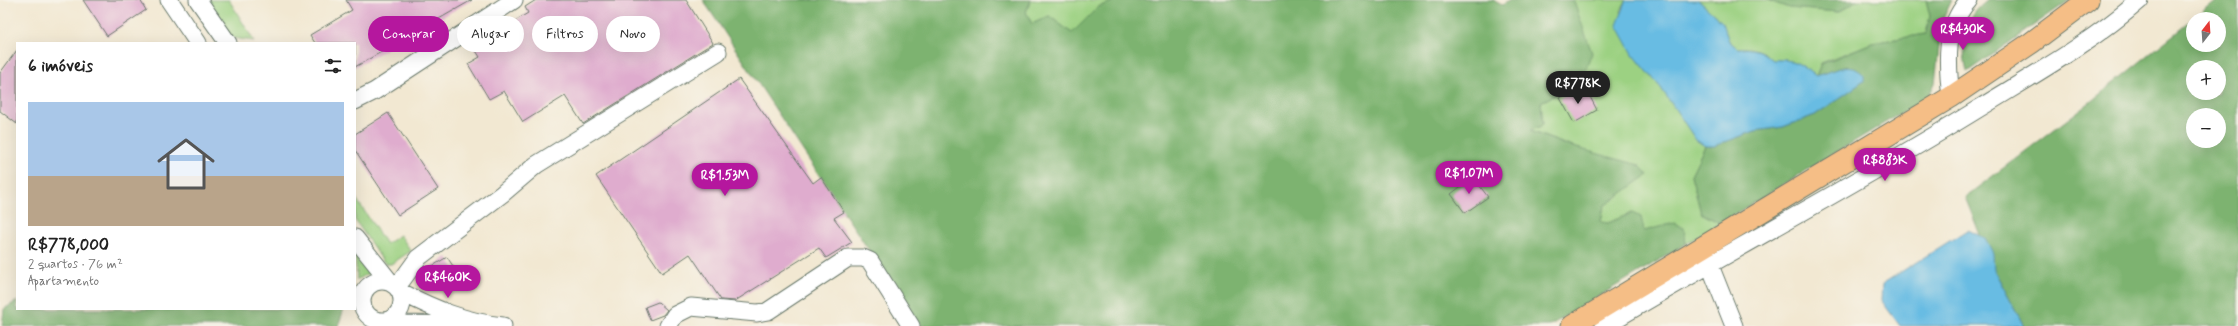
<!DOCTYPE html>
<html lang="pt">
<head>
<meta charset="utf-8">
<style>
	body { margin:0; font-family:Mynerve,sans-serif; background:#f6f6f6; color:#222; height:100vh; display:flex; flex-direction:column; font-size:15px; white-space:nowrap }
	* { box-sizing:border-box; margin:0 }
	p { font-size:13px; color:#767676 }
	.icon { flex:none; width:22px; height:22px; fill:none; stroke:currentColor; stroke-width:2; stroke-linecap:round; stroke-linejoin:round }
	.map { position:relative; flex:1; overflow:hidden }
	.drawer { position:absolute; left:16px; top:42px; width:340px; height:268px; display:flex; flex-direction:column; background:#fff; border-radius:0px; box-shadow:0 4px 16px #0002 }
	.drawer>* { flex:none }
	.banner { position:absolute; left:368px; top:16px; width:380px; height:36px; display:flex; gap:8px }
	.needle { width:26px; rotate:17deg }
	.controls { position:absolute; left:2186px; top:12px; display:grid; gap:8px }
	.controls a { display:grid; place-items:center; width:40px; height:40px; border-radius:50%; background:#fff; box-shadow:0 4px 16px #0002; font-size:20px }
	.price { position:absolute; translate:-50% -34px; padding:0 9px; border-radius:14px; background:#b5179e; color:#fff; font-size:13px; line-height:26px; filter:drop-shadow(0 1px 2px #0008) }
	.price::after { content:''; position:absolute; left:50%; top:24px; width:12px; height:9px; margin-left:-6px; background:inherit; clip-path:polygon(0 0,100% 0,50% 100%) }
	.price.on { background:#222; color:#fff }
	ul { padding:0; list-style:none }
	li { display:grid; align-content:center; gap:8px; height:212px; padding:0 12px }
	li+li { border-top:1px solid #e0e0e0 }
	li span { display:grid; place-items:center; height:124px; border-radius:0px; color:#555 }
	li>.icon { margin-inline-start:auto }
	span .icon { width:72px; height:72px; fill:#fffc; stroke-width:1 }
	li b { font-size:17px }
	h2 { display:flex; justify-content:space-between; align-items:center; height:48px; padding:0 12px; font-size:17px }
	.chip { padding:0 14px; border-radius:18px; background:#fff; box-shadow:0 4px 16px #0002; font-size:14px; line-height:36px }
	.chip.on { background:#b5179e; color:#fff }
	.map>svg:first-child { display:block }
	.green { fill:#9cd182; stroke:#5e875b }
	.forest { fill:#7db370; stroke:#4e7852; fill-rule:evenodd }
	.water { fill:#67bce3; stroke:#437c8c }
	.building { fill:#dfacce }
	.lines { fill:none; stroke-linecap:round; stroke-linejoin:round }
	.minor-casing { stroke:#69796b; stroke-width:19 }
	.major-casing { stroke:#69796b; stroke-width:23 }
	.minor { stroke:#fff; stroke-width:17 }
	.major { stroke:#f5be86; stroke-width:21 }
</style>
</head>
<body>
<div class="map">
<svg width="2238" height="326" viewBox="0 0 2238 326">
	<rect width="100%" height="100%" fill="#f7f3e8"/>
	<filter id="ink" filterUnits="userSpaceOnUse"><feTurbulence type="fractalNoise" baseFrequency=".025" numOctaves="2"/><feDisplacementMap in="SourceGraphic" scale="8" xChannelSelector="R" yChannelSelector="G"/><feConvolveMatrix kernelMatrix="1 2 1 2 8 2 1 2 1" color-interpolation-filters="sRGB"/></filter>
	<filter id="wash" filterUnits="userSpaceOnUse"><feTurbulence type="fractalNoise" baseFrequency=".012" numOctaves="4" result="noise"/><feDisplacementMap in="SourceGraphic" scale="16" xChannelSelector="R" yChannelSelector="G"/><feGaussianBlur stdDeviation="0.9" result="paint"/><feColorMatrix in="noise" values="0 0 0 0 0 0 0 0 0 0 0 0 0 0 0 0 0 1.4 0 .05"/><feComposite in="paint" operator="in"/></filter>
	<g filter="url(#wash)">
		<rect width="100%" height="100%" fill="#f2e8d2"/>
		<path class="green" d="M206 0H229L254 41 232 38Z
			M1031 0H1117L1098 7 1072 33 1049 16 1032 24 1026 12Z
			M1568 0H1627L1621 11 1633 54 1661 88 1696 140 1705 146 1691 175 1701 213 1720 223 1686 244 1684 229 1643 231 1632 213 1608 223 1601 222 1604 206 1647 175 1530 131 1543 125 1541 102 1581 82 1574 2Z
			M1698 0H1767L1789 8 1839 12 1857 0H1926L1930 16 1926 34 1872 43 1821 63 1816 76C1799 63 1795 59 1773 60 1762 50 1753 47 1737 48L1729 41 1723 23Z
			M355 197 386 244 400 235 411 251 391 264H387L383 261 355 220Z
			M355 249 371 272 357 280Z"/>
		<path class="forest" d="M703 0H1031L1026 12 1032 24 1049 16 1072 33 1098 7 1117 0H1493L1502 5 1510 0H1568L1574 2 1592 53 1581 82 1541 102 1543 125 1530 131 1566 145 1639 165 1648 175 1604 206 1601 222 1608 223 1632 213 1641 217 1644 231 1674 223 1684 228 1686 244 1549 326H919Z
			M1767 0H1857L1839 12 1789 8Z
			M1926 0H1952L1942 21 1935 83 1929 96 1720 223 1701 213 1691 175 1705 146H1714L1755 131 1783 127 1815 115 1864 81 1847 66 1816 76 1821 64 1872 43 1926 34 1930 16Z
			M1988 0H2070L1967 72C1961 43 1962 19 1988 0Z
			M2217 0H2238V326H2024L1994 270 1965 197 2089 103 2193 19V45H2219V19H2193ZM2193 67H2219V93H2193ZM2193 115H2219V141H2193Z
			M17 301V309H344L338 326H2L4 309Z"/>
		<path class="water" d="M1627 0H1698L1723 23 1729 41 1737 48C1753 48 1761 50 1773 60 1795 59 1799 63 1816 76 1833 71 1850 60 1864 75V81L1815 115 1783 127 1755 131 1714 146H1705L1696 140 1661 88 1633 54 1617 25Z
			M1967 230 1985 238 1993 253 1994 270 2024 326H1900L1881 300 1882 284Z"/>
		<g id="blocks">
			<path class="building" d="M83 0H140L146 10 107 36Z
				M346 0H472L355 67V43H315L310 35 352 10Z
				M536 0H686L713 43 583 124 565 96 523 122 504 91 489 99 468 64 480 57 473 46 528 13 525 7Z
				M17 50V124L0 111V73Z
				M739 79 813 183 821 177 844 212 834 218 852 242 826 258 819 248 735 301 721 300 690 254 662 273 596 176Z
				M1574 90 1578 97 1587 91 1597 110 1574 123 1560 98Z
				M388 113 438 189 398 215 355 150V134Z
				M1473 177 1488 197 1465 213 1451 194Z
				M447 257 459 275 443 286 431 267Z
				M658 302 667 310 663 315 650 320 645 307Z"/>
		</g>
	</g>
	<g filter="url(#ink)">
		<use href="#blocks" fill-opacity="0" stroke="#69796b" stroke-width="1"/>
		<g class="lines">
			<g class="minor-casing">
				<path id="minor" d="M169 0 198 43
					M198 0 228 43
					M1951 97C1947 63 1944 27 1969 0
					M355 101 375 91 514 0
					M355 238 391 283
					M1705 253 1734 326
					M362 301a20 20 0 1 1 40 0a20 20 0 1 1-40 0Z
					M397 287 418 258 502 194 536 165 718 52
					M401 292C434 309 465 322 503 326
					M382 322 391 324 489 325
					M668 326 675 315 691 307 757 313 768 311 848 258H863L870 261 911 326
					M1604 326C1728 252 1855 185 1978 109 2033 75 2091 43 2140 0"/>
			</g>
			<g class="major-casing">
				<path id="major" d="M1572 326 1951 97 2031 43 2088 0"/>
			</g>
			<use href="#minor" class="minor"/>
			<use href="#major" class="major"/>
		</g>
	</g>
</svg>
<div class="controls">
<a><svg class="needle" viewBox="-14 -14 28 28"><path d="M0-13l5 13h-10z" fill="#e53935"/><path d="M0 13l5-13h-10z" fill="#767676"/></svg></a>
<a>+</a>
<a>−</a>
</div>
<b class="price" style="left:1963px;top:51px">R$430K</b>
<b class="price on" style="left:1578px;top:105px">R$778K</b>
<b class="price" style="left:1885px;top:182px">R$883K</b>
<b class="price" style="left:1469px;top:195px">R$1.07M</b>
<b class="price" style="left:725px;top:197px">R$1.53M</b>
<b class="price" style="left:448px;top:299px">R$460K</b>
<div class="banner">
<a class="chip on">Comprar</a>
<a class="chip">Alugar</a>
<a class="chip">Filtros</a>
<a class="chip">Novo</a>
</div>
<section class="drawer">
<h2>6 imóveis<svg class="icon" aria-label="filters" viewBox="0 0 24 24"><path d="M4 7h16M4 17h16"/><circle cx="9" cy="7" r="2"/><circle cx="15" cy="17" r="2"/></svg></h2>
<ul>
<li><span style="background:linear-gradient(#a9c7e8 60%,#b9a48a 0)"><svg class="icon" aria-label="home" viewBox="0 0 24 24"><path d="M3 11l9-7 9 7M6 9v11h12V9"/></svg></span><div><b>R$778,000</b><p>2 quartos · 76 m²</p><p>Apartamento</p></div></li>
</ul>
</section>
</div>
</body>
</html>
